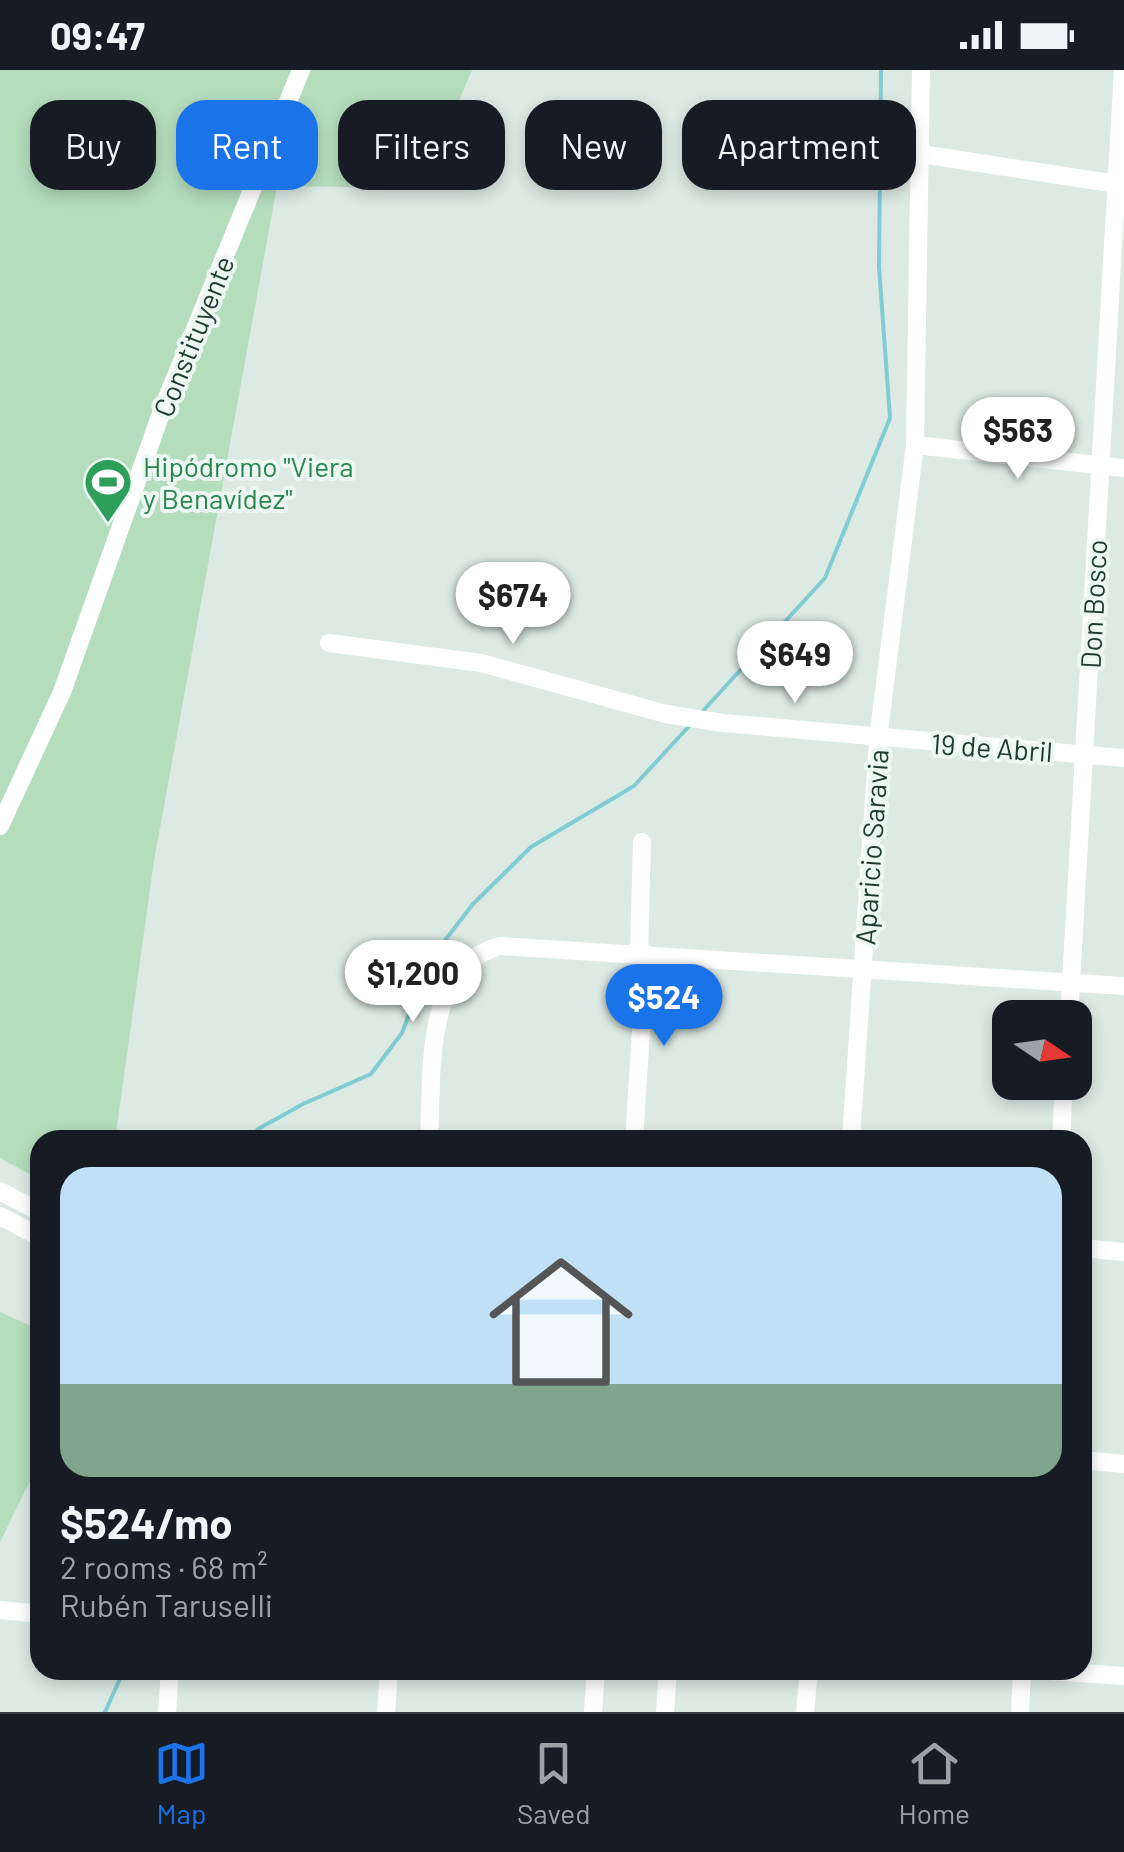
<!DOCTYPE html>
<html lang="en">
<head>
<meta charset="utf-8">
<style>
	body { margin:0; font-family:Barlow,sans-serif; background:#20242c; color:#f1f3f6; height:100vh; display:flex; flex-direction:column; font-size:38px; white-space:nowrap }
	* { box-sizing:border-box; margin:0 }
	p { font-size:32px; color:#9ea1a6 }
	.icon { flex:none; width:55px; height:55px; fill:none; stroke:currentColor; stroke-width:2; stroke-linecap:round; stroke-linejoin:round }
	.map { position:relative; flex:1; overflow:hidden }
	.sheet { position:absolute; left:30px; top:1060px; width:1062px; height:550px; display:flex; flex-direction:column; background:#171b24; border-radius:30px; box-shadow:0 5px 15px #0003 }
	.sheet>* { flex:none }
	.guide { position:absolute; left:30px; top:30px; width:1065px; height:90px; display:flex; gap:20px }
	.needle { width:65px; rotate:103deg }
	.tools { position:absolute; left:992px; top:930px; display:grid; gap:20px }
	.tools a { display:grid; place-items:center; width:100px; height:100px; border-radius:20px; background:#171b24; box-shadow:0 5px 15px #0003; font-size:50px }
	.price { position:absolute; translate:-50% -85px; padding:0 22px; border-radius:35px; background:#fff; color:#222; font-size:32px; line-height:65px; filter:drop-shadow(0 2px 5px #0008) }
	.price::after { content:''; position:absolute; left:50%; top:60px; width:30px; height:22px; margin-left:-15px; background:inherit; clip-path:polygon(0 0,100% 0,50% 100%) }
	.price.on { background:#1a73e8; color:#fff }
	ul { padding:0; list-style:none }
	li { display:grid; align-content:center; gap:20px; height:530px; padding:0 30px }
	li span { display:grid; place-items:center; height:310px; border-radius:30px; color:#555 }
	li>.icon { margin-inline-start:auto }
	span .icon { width:180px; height:180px; fill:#fffc; stroke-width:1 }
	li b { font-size:42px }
	.pill { padding:0 35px; border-radius:30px; background:#171b24; box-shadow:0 5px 15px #0003; font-size:35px; line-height:90px }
	.pill.on { background:#1a73e8; color:#fff }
	.status { display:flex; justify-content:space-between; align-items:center; height:70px; padding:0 50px; background:#171b24; direction:ltr }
	.status svg { height:28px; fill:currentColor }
	.dock { display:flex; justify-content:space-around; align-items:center; height:140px; border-top:2px solid #363941; background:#171b24; font-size:28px; color:#9ea1a6 }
	.dock a { display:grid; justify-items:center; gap:5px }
	.dock .on { color:#1a73e8 }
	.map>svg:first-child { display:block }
	.pitch { fill:#b4ddbd }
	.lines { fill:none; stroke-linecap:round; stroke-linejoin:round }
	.stream { stroke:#81cbd3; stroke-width:4 }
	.minor { stroke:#fff; stroke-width:18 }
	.labels { text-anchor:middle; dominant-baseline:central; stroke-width:8; stroke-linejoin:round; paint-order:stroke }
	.street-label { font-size:28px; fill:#1e3a31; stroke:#edf7f1 }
	.leisure-label { font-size:28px; fill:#27864d; stroke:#edf7f1; text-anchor:start }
</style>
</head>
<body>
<div class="status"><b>09:47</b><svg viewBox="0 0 49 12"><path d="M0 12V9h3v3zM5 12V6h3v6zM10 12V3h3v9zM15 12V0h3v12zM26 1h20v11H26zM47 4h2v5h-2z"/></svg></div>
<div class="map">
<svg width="1124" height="1642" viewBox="0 0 1124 1642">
	<rect width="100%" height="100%" fill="#ddeae4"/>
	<path class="pitch" d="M0 0H472L422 118 277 116 154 791 115 1070H40V1110L0 1088Z
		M0 1242 40 1260V1391L0 1472Z"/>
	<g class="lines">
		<path class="stream" d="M701 643 825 508 890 348 879 197 881 0
			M249 1070 258 1059 303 1034 371 1004 402 963 429 891 473 834 531 777 634 716 691 654
			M105 1642 124 1600"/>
		<path class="minor" d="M921 84 1117 114
			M915 375 1124 398
			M329 573 481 593 666 644 723 653 1124 688
			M0 756 62 622 164 335 301 0
			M639 883 642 772
			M1069 948 1123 0
			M429 1070C433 1008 421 897 500 876L1124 916
			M634 1070 646 884
			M851 1070 878 669 915 375 921 0
			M1061 1070 1064 1012
			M0 1121 40 1142
			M0 1146 40 1167
			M1082 1178 1124 1182
			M1082 1390 1124 1394
			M0 1540 40 1544
			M1035 1600 1124 1606
			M167 1642 170 1600
			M386 1642 389 1600
			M593 1642 596 1600
			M665 1642 668 1600
			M805 1642 809 1600
			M1020 1642 1022 1600"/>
	</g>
	<defs>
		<g id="stadium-pin" transform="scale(2.5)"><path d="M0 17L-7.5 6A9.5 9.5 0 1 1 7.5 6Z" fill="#2e9e5b" stroke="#edf7f1"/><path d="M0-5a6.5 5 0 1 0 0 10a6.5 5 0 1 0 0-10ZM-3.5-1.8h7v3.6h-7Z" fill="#fff"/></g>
	</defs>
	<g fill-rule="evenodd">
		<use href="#stadium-pin" x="108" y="412"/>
	</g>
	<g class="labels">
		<g class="street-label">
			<text transform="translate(193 266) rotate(-68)">Constituyente</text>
			<text transform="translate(1093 534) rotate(-87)">Don Bosco</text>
			<text transform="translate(992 677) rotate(4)">19 de Abril</text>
			<text transform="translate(871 777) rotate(-86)">Aparicio Saravia</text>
		</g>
		<g class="leisure-label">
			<text x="143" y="396">Hipódromo "Viera<tspan x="143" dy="32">y Benavídez"</tspan></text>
		</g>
	</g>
</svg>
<div class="tools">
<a><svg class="needle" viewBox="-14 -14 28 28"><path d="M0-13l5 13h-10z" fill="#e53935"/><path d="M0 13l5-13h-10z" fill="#9ea1a6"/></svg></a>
</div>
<b class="price" style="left:1018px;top:412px">$563</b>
<b class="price" style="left:513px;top:577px">$674</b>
<b class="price" style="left:795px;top:636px">$649</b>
<b class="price" style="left:413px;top:955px">$1,200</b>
<b class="price on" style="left:664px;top:979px">$524</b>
<div class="guide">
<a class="pill">Buy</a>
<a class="pill on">Rent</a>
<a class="pill">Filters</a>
<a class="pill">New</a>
<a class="pill">Apartment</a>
</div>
<section class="sheet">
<ul>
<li><span style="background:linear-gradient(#bfe0f5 70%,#7fa58c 0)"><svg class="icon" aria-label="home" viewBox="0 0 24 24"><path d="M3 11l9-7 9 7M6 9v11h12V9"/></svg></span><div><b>$524/mo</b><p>2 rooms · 68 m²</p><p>Rubén Taruselli</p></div></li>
</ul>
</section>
</div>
<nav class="dock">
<a class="on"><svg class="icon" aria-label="map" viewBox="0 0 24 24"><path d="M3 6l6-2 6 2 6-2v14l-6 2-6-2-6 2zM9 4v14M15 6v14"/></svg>Map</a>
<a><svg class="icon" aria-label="saved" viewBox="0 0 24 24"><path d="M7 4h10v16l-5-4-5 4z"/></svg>Saved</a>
<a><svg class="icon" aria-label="home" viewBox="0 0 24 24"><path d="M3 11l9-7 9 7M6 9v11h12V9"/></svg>Home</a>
</nav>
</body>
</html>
